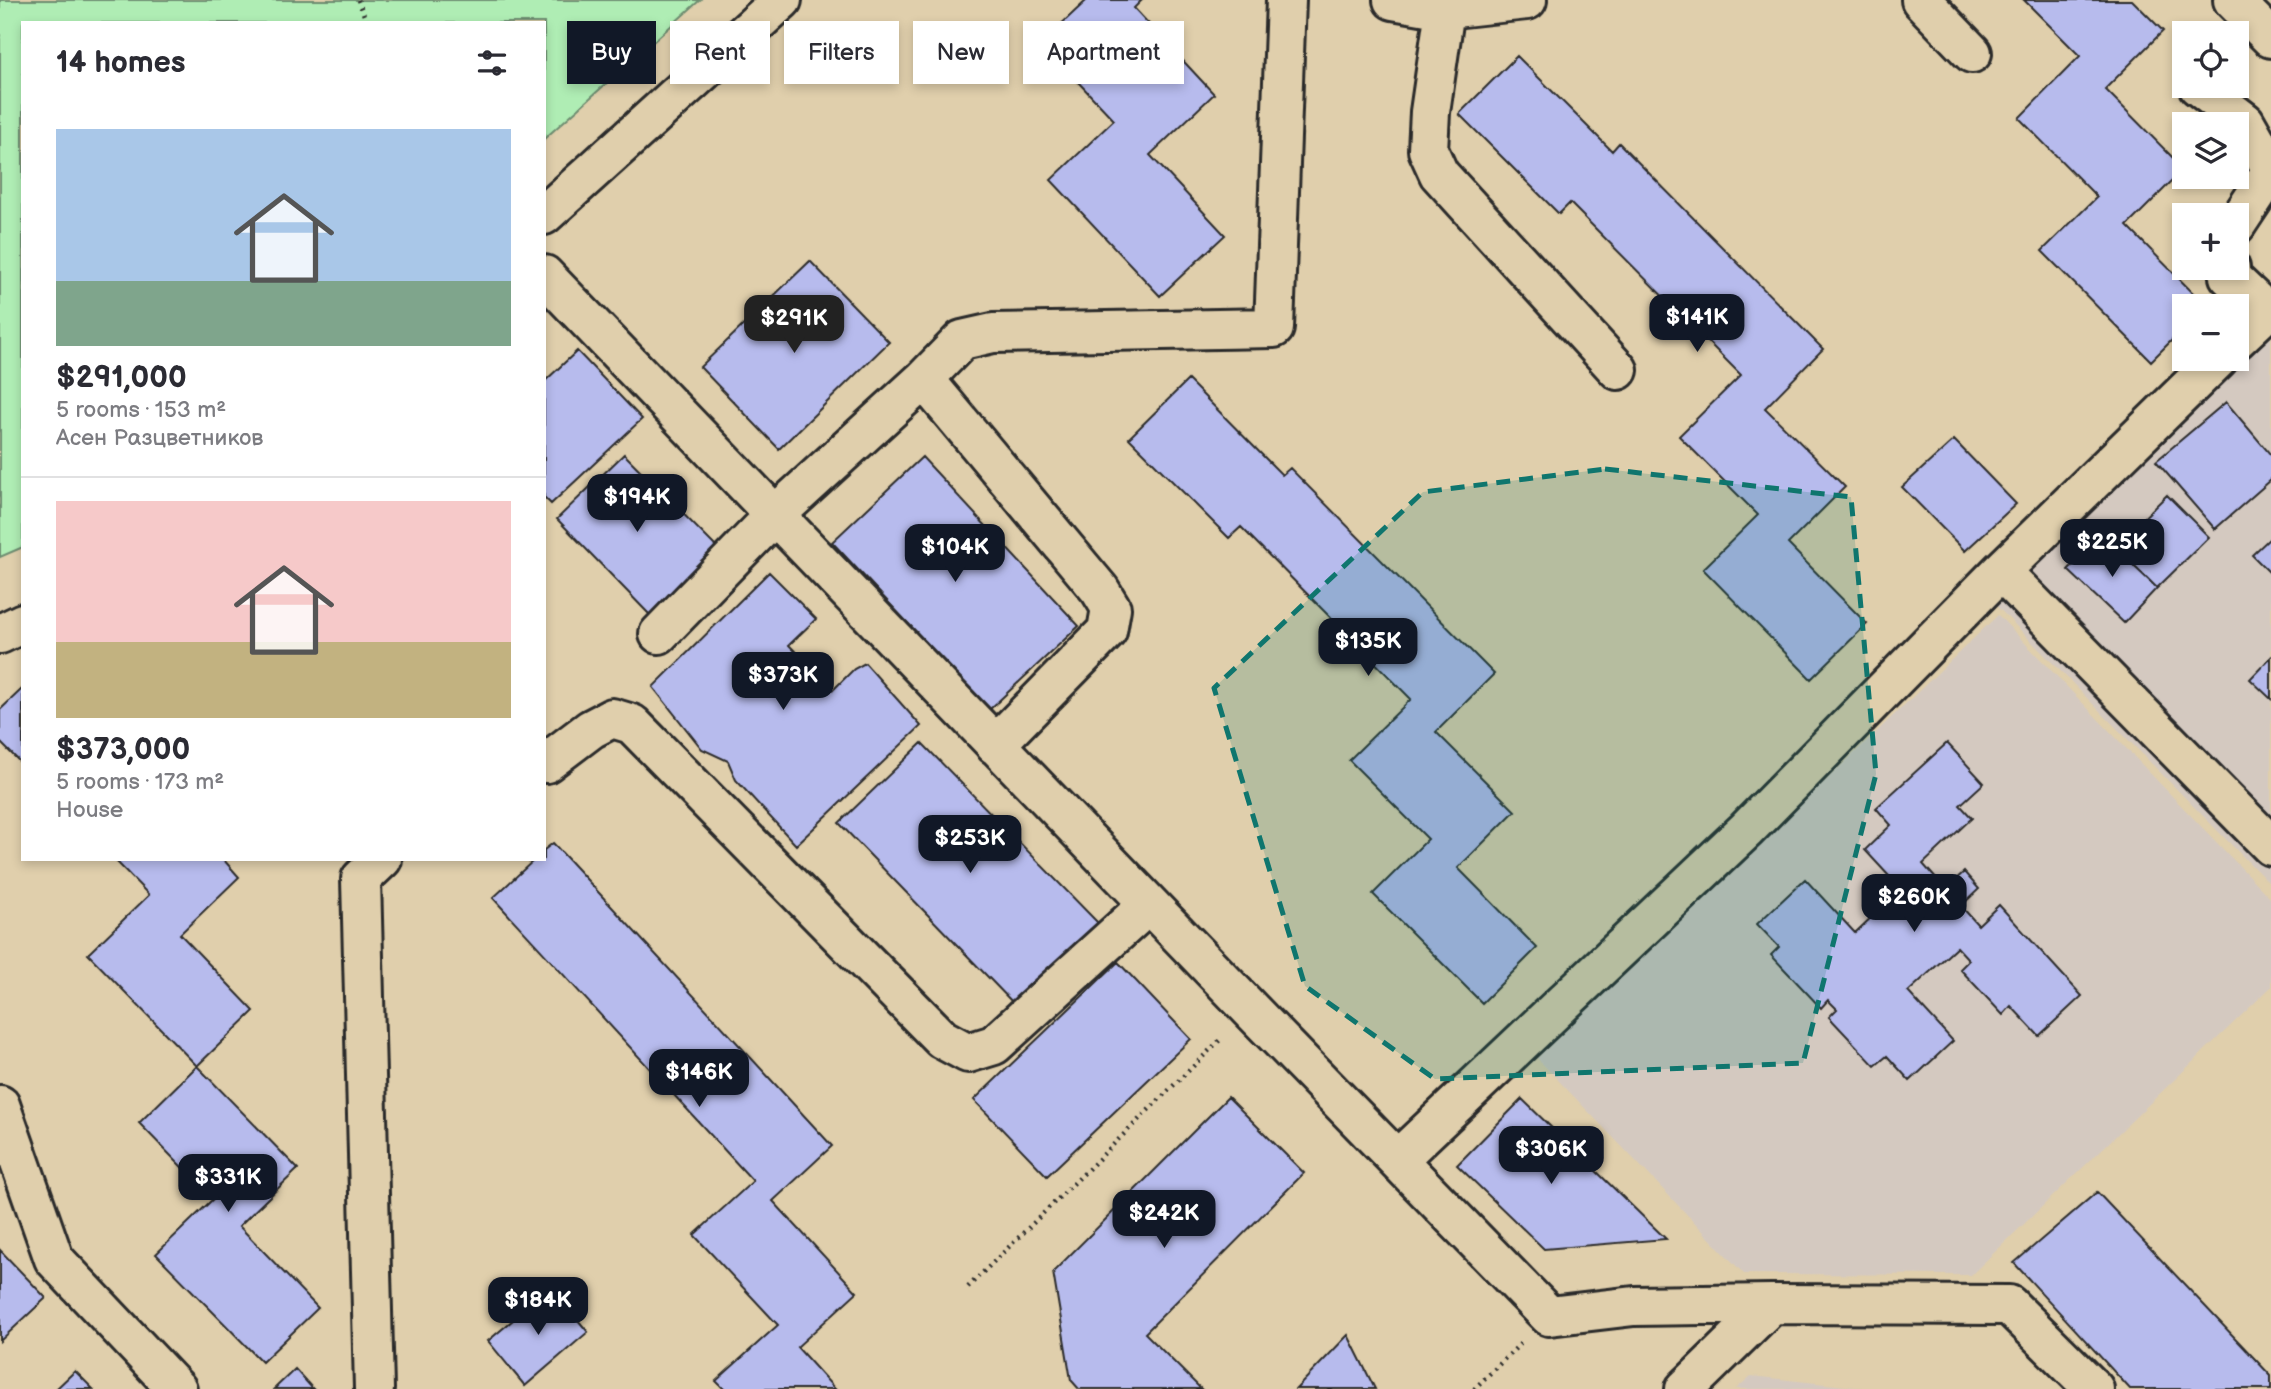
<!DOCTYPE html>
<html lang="en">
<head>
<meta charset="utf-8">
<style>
	body { margin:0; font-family:"Balsamiq Sans",sans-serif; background:#f2f2f3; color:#2b2b33; height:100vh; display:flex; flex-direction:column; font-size:26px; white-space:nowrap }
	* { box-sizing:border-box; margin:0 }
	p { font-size:23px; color:#7c7c81 }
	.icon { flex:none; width:38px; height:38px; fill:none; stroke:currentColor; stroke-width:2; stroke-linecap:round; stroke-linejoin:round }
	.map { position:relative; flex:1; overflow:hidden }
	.details { position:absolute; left:21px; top:21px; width:525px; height:840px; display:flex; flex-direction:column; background:#fff; border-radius:0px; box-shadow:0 4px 10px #0003 }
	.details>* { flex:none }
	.top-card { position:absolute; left:567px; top:21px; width:665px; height:63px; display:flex; gap:14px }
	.controls { position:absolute; left:2172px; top:21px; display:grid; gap:14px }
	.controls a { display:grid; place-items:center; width:77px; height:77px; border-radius:0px; background:#fff; box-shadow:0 4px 10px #0003; font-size:35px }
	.price { position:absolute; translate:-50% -60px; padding:0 16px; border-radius:14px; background:#111827; color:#fff; font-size:23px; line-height:46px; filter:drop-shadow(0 2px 4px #0008) }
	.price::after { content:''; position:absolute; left:50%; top:42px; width:21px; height:16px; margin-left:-10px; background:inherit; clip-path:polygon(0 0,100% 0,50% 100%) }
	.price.selected { background:#222; color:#fff }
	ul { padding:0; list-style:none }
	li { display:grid; align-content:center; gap:14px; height:371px; padding:0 35px }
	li+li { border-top:2px solid #e1e1e2 }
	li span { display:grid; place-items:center; height:217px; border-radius:0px; color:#555 }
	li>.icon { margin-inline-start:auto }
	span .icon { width:126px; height:126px; fill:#fffc; stroke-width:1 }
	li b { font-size:30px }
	h2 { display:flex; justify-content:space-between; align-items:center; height:84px; padding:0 35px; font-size:30px }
	.pill { padding:0 24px; border-radius:0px; background:#fff; box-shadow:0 4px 10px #0003; font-size:24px; line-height:63px }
	.pill.selected { background:#111827; color:#fff }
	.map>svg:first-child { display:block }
	.built { fill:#d4c9c0 }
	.green { fill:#afedb4; stroke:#6d8c70; stroke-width:2 }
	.building { fill:#b7bbed; stroke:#2b2b2b; stroke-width:2 }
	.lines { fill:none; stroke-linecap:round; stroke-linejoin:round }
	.minor-casing { stroke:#2b2b2b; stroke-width:44 }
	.path { stroke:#2b2b2b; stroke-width:4.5; stroke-dasharray:2 5; stroke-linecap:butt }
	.minor { stroke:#e0cfac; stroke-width:38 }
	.marked { fill:#0f766e; fill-opacity:0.2; stroke:#0f766e; stroke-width:5; stroke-dasharray:14 9; stroke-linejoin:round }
</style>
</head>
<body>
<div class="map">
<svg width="2271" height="1389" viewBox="0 0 2271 1389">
	<rect width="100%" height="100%" fill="#e0cfac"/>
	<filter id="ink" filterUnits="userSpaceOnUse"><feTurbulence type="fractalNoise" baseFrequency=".0143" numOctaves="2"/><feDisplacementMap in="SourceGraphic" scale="14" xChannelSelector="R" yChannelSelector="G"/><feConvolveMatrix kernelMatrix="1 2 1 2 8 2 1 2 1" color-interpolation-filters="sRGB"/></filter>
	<g filter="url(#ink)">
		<path class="built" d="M2271 282V885L1968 577 2236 359 2237 316Z
			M1998 615 2271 899V987L1971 1275 1744 1274 1537 1058Z
			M1751 1376 1872 1389H1736Z"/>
		<path class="green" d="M0 0H700L544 139V23H23V547L0 557Z"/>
		<path class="building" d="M1087 0H1142L1134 8 1214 94 1150 155 1225 235 1160 296 1051 180 1114 120 1041 43Z
			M2024 0H2132L2163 31 2105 89 2184 169 2127 226 2206 306H2184V328L2151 361 2042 251 2097 197 2019 118 2080 56Z
			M1517 56 1612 151 1619 143 1823 349 1765 408 1845 487 1788 544 1867 624 1811 679 1703 569 1758 515 1679 436 1741 375 1570 203 1559 214 1459 114Z
			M810 261 889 342 779 449 700 367Z
			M577 351 642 419 551 504 544 497V382Z
			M1188 380 1282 475 1290 468 1494 674 1436 732 1515 811 1458 868 1537 948 1482 1003 1373 894 1428 839 1349 760 1411 699 1241 527 1229 538 1129 438Z
			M2226 402 2271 455V480L2215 529 2156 461Z
			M1954 440 2016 504 1965 551 1902 487Z
			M624 454 718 549 650 615 557 519Z
			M922 457 1079 626 989 710 832 542Z
			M2167 495 2209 537 2157 588 2115 546Z
			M2101 535 2157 588 2124 623 2068 570Z
			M2271 537V574L2252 555Z
			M769 572 816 619 789 645 833 690 854 669 865 663 921 726 796 845 736 780 728 761 702 749 653 687Z
			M2271 657V699L2250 679Z
			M23 688V765L0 742V710Z
			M922 743 1101 926 1017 1007 839 823Z
			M1947 743 1984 783 1960 805 1972 818 1923 864 1945 889 1964 872 1979 889 1961 906 1978 925 1999 905 2082 996 2039 1036 2011 1006 2003 1015 1960 969 1969 960 1957 947 1908 992 1953 1041 1910 1081 1887 1056 1875 1066 1829 1017 1837 1009 1828 1000 1821 1008 1771 955 1779 947 1757 924 1805 879 1855 933 1901 889 1865 850 1891 825 1876 808Z
			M553 843 832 1146 773 1201 857 1292 797 1347 835 1389H724L716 1381 778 1325 694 1235 753 1181 493 898 535 859H544V850Z
			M114 859H223L239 877 180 934 254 1011 197 1066 88 954 149 895Z
			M1118 962 1191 1039 1047 1176 974 1100Z
			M197 1066 298 1169 239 1226 318 1308 262 1362 156 1254 213 1199 139 1123Z
			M1228 1097 1304 1173 1145 1333 1201 1389H1079L1071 1380 1053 1272Z
			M1522 1099 1666 1239 1544 1249 1457 1165Z
			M2097 1192 2271 1376V1389H2130L2014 1263Z
			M0 1250 46 1298 0 1341Z
			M551 1288 588 1332 525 1386 488 1341Z
			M1348 1335 1375 1389H1296Z
			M295 1369 313 1389H274Z
			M75 1371 93 1389H56Z"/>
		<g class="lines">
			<g class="minor-casing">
				<path id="minor" d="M1393 0 1445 9 1527 0
					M1921 0 1972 53
					M2233 0 2271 38
					M1445 9 1430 112 1428 150 1439 174 1618 370
					M2198 86 2245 122 2271 168
					M544 215 782 0
					M2236 225 2271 172
					M2230 268 2229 276 2266 311
					M544 275 1251 1010 1549 1316 1634 1306 1772 1304
					M2236 340 2271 307
					M924 379 1100 590 1111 608 1107 631 995 745
					M2001 571 2271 846
					M0 634 23 623
					M659 634 774 516 924 379 962 340 993 333 1274 328 1286 0
					M546 763 591 729 612 718 632 724 942 1039 968 1053 994 1045 1148 905
					M0 1105 54 1259 177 1389
					M1397 1160 1746 830 2001 571 2218 359
					M374 1389 361 879 382 859
					M1685 1389 1772 1304 2009 1305 2094 1389"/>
			</g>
			<path class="path" d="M358 0 367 23
				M968 1287 1222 1038
				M1474 1389 1521 1343"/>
			<use href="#minor" class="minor"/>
		</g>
	</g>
	<path class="marked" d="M1605 469 1851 497 1876 774 1803 1063 1435 1079 1305 986 1214 688 1423 492Z"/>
</svg>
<div class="controls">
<a><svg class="icon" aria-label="locate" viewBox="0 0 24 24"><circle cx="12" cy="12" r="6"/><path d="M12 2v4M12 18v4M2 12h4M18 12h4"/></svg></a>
<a><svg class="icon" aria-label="layers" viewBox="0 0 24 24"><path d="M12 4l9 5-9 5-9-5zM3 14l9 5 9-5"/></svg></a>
<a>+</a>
<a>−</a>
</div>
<b class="price" style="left:1697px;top:354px">$141K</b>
<b class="price selected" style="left:794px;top:355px">$291K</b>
<b class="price" style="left:637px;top:534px">$194K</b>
<b class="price" style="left:2112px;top:579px">$225K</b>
<b class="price" style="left:955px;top:584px">$104K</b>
<b class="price" style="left:1368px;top:678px">$135K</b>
<b class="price" style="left:783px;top:712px">$373K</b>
<b class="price" style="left:970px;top:875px">$253K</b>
<b class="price" style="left:1914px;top:934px">$260K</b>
<b class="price" style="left:699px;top:1109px">$146K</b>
<b class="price" style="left:1551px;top:1186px">$306K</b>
<b class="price" style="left:228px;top:1214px">$331K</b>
<b class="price" style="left:1164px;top:1250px">$242K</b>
<b class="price" style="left:538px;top:1337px">$184K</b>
<div class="top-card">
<a class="pill selected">Buy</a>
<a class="pill">Rent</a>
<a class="pill">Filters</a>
<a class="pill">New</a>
<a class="pill">Apartment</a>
</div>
<section class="details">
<h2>14 homes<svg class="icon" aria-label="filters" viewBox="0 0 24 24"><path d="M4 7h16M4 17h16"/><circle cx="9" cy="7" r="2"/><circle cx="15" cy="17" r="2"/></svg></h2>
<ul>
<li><span style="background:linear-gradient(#a9c7e8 70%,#7fa58c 0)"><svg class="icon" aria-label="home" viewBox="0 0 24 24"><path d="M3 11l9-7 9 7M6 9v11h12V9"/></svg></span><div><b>$291,000</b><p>5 rooms · 153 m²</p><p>Асен Разцветников</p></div></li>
<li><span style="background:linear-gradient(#f6c9c9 65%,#c2b280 0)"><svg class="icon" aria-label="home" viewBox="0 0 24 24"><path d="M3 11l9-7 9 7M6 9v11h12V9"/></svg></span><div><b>$373,000</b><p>5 rooms · 173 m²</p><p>House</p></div></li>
</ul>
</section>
</div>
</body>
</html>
